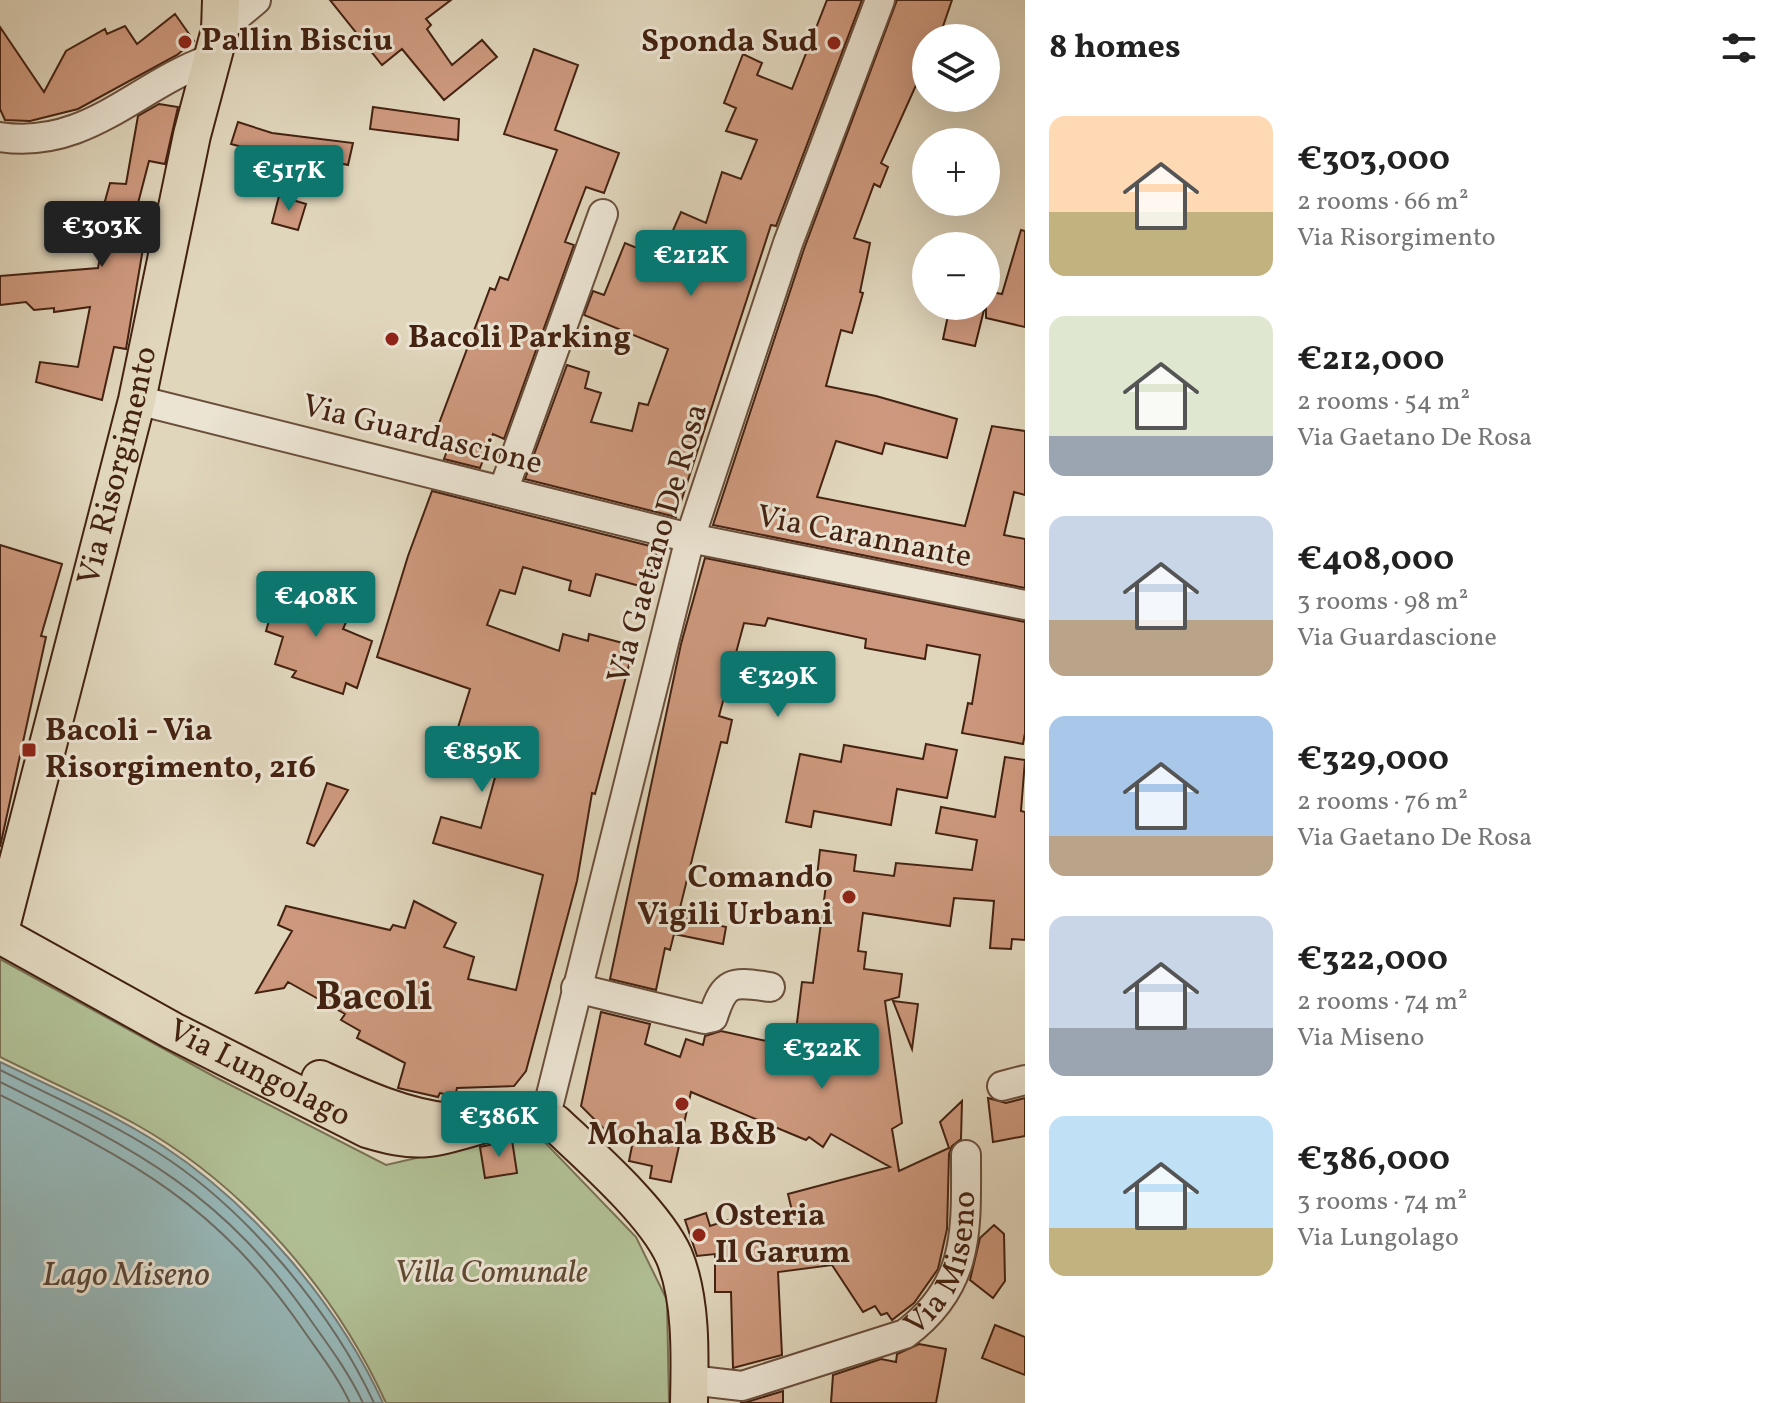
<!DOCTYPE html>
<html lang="en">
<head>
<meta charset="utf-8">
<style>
	body { margin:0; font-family:Vollkorn,serif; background:#f6f6f6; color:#222; height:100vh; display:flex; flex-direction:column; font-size:30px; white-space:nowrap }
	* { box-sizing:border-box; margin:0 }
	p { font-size:26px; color:#767676 }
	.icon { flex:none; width:44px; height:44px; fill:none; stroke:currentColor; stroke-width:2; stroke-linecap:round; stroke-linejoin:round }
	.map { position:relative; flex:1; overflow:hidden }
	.side { display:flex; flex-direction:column; background:#fff; width:760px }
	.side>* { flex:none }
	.fabs { position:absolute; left:912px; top:24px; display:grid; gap:16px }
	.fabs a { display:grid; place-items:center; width:88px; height:88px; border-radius:50%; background:#fff; box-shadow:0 8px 32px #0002; font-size:40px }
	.price { position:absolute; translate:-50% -68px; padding:0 18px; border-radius:8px; background:#0f766e; color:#fff; font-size:26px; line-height:52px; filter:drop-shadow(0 2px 4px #0008) }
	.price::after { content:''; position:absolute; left:50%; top:48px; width:24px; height:18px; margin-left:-12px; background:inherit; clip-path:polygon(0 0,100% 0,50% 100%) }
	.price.active { background:#222; color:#fff }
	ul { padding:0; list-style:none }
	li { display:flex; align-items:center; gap:24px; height:200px; padding:0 24px }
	li span { display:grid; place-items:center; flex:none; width:224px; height:160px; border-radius:16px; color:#555 }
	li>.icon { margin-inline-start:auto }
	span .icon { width:96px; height:96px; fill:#fffc; stroke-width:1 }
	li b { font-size:34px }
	h2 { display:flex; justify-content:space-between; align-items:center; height:96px; padding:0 24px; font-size:34px }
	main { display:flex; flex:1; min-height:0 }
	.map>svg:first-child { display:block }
	.green { fill:#b0be93; stroke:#7a7052; stroke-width:2 }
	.water { fill:#96b7b7; stroke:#757b75; stroke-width:2 }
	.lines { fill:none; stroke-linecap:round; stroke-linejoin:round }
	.shore { stroke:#6d6c64; stroke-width:2 }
	.building { fill:#cd987d; stroke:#421; stroke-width:2 }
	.minor-casing { stroke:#6b4f3c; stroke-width:32 }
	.major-casing { stroke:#421; stroke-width:40 }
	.minor { stroke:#ebe4d3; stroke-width:28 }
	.major { stroke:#e0d6bc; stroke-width:36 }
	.poi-dot { fill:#8f2418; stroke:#ebe4d3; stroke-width:3 }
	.labels { text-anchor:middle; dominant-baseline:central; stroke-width:6; stroke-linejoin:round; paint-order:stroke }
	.poi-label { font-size:32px; font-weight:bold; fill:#421; stroke:#ebe4d3; text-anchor:start }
	.street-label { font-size:32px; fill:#421; stroke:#ebe4d3 }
	.park-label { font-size:32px; font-style:italic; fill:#5f4932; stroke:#ebe4d3 }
	.water-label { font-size:34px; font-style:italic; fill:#58473a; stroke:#ebe4d3 }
	.district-label { font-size:40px; font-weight:bold; fill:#421; stroke:#ebe4d3 }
</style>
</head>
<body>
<main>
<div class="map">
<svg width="1025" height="1403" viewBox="0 0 1025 1403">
	<rect width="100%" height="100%" fill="#e0d6bc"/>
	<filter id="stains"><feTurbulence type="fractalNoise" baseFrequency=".0025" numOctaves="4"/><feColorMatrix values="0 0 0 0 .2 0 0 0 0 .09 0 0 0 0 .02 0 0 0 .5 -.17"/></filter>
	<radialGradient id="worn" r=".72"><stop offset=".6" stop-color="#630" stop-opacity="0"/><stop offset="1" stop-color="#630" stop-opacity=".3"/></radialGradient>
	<path class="green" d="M0 959 215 1077 386 1165 534 1131 636 1237 667 1300 669 1403H386C335 1291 245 1186 137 1125 92 1100 46 1080 0 1057Z"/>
	<path class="water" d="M0 1062C54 1088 112 1113 163 1146 253 1205 338 1304 383 1403H0Z"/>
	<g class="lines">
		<path class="shore" d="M0 1070C53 1097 107 1120 157 1152 244 1207 331 1310 374 1403
			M0 1082C139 1151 224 1193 314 1325 332 1350 350 1375 363 1403
			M0 1095C134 1162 216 1203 304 1331 320 1354 338 1377 350 1403"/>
	</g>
	<path class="building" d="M330 0H451L426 19 431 25 427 29 452 65 482 40 497 57 444 100 402 49 382 65Z
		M827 0H862L776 226 771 225 676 517 525 479 567 365 589 372 585 388 601 393 591 422 632 431 639 403 648 405 668 349 584 315 593 291 604 295 625 243 661 258 681 212 706 223 722 172 741 179 757 140 726 131 736 108 724 103 743 54 762 63 757 75 792 89Z
		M897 0H952L939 38H926V63L881 163 888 167 880 187 874 184 854 238 870 243 860 292 863 293 852 333 841 330 826 386 876 396 957 419 947 458 885 443 882 454 836 441 817 497 965 526 992 426 1025 431V495L1014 492 1004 535 1025 539V588L713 525 804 249Z
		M175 14 194 41 177 55 78 109 30 121 5 120 0 109V27L44 92 66 51 105 29 107 34 125 26 137 44Z
		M534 49 578 65 555 130 619 153 604 193 586 187 565 242 574 245 504 439 493 434 480 468 444 459 448 448 432 442 490 288 495 290 500 277 508 280 557 150 504 134Z
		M159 104 178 107 165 164 149 161 136 211 149 213 126 349 114 347 102 400 36 382 40 362 78 367 90 307 54 312V308L34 310 26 302 0 305V276L98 268 105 228 98 226 110 183 126 184 138 116Z
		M373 107 459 119 458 140 370 129Z
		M238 122 272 133 353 143 348 165 331 161 323 194 304 190 310 165 231 144Z
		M279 196 306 204 298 230 272 223Z
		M1021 230 1025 231V327L986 318V291L1002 294Z
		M950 306H985L975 346 943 339Z
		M432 491 658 548 647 588 596 574 590 596 569 590 571 581 523 567 515 594 500 590 487 625 559 651 563 634 588 641 589 634 634 646 595 794 592 793 577 881 526 1071 514 1086 457 1088 455 1097 440 1093 438 1097 398 1088 405 1063 357 1038 360 1031 341 1020 345 1014 288 982 284 988 256 993 292 931 278 925 286 906 390 930 393 925 405 928 414 901 456 923 444 947 474 957 468 979 516 990 543 875 433 843 441 817 481 828 502 752 455 737 470 689 377 657 408 556Z
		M0 545 62 564 41 636 46 637 0 847Z
		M705 558 1025 622V733L1023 744 962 733 968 703 972 704 980 655 927 645 925 659 865 648 866 639 768 618 765 626 744 623 719 716 732 720 727 743 721 742 678 916 726 927 723 944 674 934 670 950 665 948 656 990 610 979 681 644Z
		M299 579 328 590 323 602 348 618 343 629 372 641 357 688 346 683 343 694 292 677 296 671 275 664 283 637 266 631 279 586 295 590Z
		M926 744 957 750 947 798 897 789 891 825 814 811 811 827 786 822 800 754 841 762 844 745 923 759Z
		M1005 757 1025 760 1021 811 1025 812V940L1012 939 1011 949 990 948 994 901 954 898 950 926 863 913 858 951 866 952 864 969 902 974 899 997 885 1001 902 1123 892 1129 899 1171 949 1148 940 1122 962 1101 961 1139 952 1146 949 1154 947 1229 938 1269 914 1303 892 1320 887 1313 881 1315 875 1306 863 1312 832 1265 778 1272 782 1355 733 1368 731 1292H715V1254L697 1256 685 1220 706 1213 710 1226 757 1211 793 1215 788 1194 890 1167 831 1134 823 1147 809 1137 806 1140 691 1092 671 1182 650 1178 652 1166 629 1161 634 1136 615 1140 581 1106 601 1012 650 1024 645 1044 680 1057 686 1039 703 1045 705 1036 721 1031 794 1047 802 982 813 983 827 878 817 877 820 850 856 855 854 871 894 876 896 863 972 870 977 840 936 833 941 807 995 817Z
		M327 783 348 790 314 846 307 843Z
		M893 1001 918 1004 912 1049Z
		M988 1098 1006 1103 1025 1098V1136L993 1142Z
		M512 1140 517 1173 485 1178 480 1147Z
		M994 1225 1004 1234 1005 1281 993 1298 970 1280 980 1238Z
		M995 1325 1025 1337V1375L982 1358Z
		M919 1344 946 1349 936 1403H831L833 1375 881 1359 896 1362 897 1354Z
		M783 1391V1403H740L747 1402Z"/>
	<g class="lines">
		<g class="minor-casing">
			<g id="minor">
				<path d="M220 30 256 0"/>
				<path d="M0 137C87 150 135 86 211 59"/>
				<path d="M137 400 690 538 1025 605"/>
				<path d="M503 491 603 214"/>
				<path d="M576 988 704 1019 713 1017C725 979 733 982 770 987"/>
				<path d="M1002 1086 1025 1080"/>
				<path d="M545 1119 690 538 788 243 880 0"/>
				<path id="s1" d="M690 1380 742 1386 905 1334C971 1285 966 1229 966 1155"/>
			</g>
		</g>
		<g class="major-casing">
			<g id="major">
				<path id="s2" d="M0 931 137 400 192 135 220 30 221 0"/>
				<path id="s3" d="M0 935 173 1031 367 1129C387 1135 406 1140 428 1138 469 1134 511 1105 555 1123 591 1157 655 1213 674 1256 692 1299 690 1357 689 1403"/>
				<path d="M320 1079C362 1098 403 1117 449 1122"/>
			</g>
		</g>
		<use href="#minor" class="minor"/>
		<use href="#major" class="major"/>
	</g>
	<g class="poi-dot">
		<circle cx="185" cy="42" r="8"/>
		<circle cx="834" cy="43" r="8"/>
		<circle cx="392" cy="339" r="8"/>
		<rect x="21" y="742" width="16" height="16" rx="4"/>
		<circle cx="849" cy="897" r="8"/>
		<circle cx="682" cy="1104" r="8"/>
		<circle cx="699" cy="1235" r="8"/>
	</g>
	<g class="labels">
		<g class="poi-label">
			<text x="201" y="42">Pallin Bisciu</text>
			<text x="818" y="43" text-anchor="end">Sponda Sud</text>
			<text x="408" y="339">Bacoli Parking</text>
			<text x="45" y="732">Bacoli - Via<tspan x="45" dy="37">Risorgimento, 216</tspan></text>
			<text x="833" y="879" text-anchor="end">Comando<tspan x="833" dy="37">Vigili Urbani</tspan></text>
			<text x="682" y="1136" text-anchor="middle">Mohala B&amp;B</text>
			<text x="715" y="1217">Osteria<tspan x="715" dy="37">Il Garum</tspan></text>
		</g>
		<g class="street-label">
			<text transform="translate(422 436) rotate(14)">Via Guardascione</text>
			<text stroke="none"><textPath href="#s2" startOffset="480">Via Risorgimento</textPath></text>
			<text transform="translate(864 538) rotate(11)">Via Carannante</text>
			<text transform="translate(659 544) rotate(-74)">Via Gaetano De Rosa</text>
			<text stroke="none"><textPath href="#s3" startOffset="294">Via Lungolago</textPath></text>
			<text stroke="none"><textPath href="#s1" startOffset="308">Via Miseno</textPath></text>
		</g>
		<g class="park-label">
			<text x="491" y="1274">Villa Comunale</text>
		</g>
		<g class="water-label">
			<text x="126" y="1276">Lago Miseno</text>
		</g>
		<g class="district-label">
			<text x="374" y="999">Bacoli</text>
		</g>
	</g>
	<rect width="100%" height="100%" filter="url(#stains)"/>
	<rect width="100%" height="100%" fill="url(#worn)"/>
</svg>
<div class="fabs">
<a><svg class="icon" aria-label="layers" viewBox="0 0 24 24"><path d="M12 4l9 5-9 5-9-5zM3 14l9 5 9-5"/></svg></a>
<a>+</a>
<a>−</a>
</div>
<b class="price" style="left:289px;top:213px">€517K</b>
<b class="price active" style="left:102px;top:269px">€303K</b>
<b class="price" style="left:691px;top:298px">€212K</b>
<b class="price" style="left:316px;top:639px">€408K</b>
<b class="price" style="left:778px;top:719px">€329K</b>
<b class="price" style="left:482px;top:794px">€859K</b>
<b class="price" style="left:822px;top:1091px">€322K</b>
<b class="price" style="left:499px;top:1159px">€386K</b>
</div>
<section class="side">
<h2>8 homes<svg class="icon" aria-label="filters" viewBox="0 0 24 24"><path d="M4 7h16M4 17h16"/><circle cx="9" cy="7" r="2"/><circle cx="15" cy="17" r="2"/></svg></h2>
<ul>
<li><span style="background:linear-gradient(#ffd9b3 60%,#c2b280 0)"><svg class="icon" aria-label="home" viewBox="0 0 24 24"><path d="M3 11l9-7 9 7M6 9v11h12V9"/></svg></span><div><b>€303,000</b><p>2 rooms · 66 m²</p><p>Via Risorgimento</p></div></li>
<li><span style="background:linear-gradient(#dfe7d0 75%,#9aa5b1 0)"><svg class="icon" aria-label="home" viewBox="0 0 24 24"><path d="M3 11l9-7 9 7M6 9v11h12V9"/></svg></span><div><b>€212,000</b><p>2 rooms · 54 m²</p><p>Via Gaetano De Rosa</p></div></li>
<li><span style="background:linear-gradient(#c9d6e8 65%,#b9a48a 0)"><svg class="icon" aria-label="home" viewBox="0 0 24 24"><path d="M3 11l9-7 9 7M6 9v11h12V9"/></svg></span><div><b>€408,000</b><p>3 rooms · 98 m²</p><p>Via Guardascione</p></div></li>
<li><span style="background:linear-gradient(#a9c7e8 75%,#b9a48a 0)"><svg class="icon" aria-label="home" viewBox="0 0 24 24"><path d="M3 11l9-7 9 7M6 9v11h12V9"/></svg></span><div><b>€329,000</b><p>2 rooms · 76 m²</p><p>Via Gaetano De Rosa</p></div></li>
<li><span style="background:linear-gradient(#c9d6e8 70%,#9aa5b1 0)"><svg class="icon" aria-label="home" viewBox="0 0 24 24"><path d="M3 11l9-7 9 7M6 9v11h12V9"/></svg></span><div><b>€322,000</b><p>2 rooms · 74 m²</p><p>Via Miseno</p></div></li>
<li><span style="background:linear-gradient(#bfe0f5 70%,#c2b280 0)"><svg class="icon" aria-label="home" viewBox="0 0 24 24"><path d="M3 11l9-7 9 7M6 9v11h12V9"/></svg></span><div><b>€386,000</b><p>3 rooms · 74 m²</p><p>Via Lungolago</p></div></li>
</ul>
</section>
</main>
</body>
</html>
